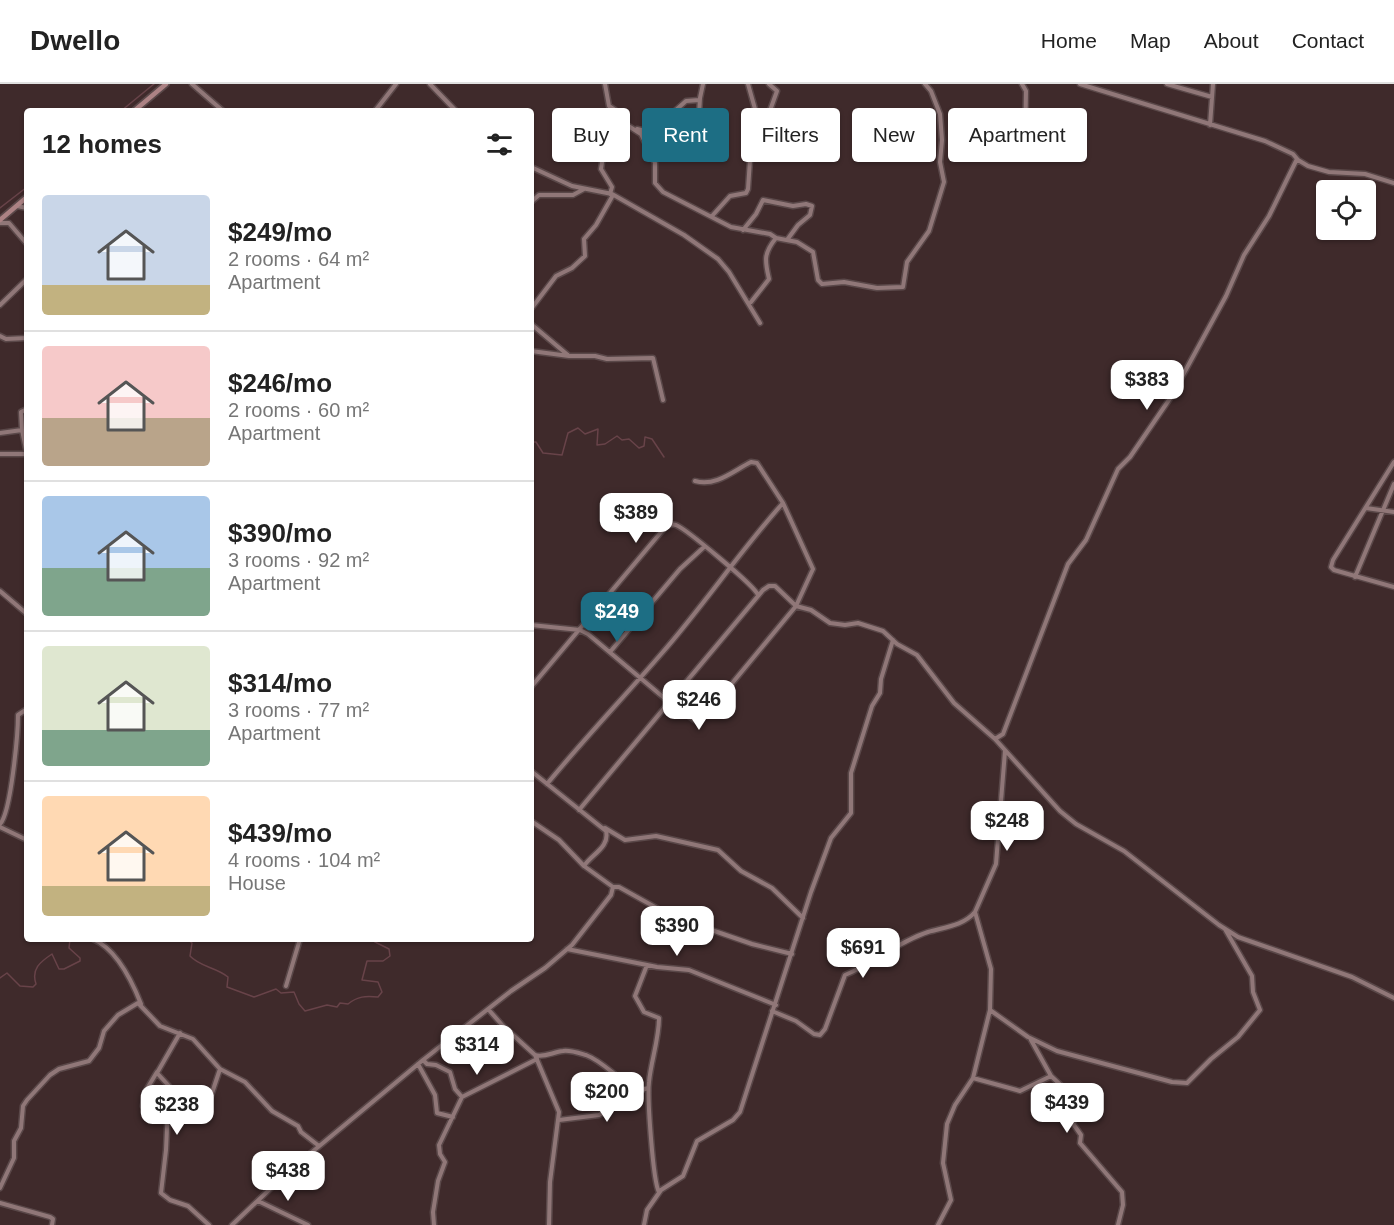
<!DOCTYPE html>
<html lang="en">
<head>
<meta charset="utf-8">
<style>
	body { margin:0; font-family:Arial,sans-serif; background:#f6f6f6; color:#222; height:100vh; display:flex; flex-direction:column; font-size:22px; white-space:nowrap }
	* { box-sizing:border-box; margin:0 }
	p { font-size:20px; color:#767676 }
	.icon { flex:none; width:33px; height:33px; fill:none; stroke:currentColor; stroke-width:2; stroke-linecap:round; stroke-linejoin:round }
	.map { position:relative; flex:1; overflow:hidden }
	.sheet { position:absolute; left:24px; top:24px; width:510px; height:834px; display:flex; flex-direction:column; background:#fff; border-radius:6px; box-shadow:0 2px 4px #0004 }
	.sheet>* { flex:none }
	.banner { position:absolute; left:552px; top:24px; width:570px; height:54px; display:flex; gap:12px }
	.buttons { position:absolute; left:1316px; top:96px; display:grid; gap:12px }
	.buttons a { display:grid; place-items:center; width:60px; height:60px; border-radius:6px; background:#fff; box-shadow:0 2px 4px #0004; font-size:30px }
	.price { position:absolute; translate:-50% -51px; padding:0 14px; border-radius:12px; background:#fff; color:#222; font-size:20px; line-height:39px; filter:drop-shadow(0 2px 3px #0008) }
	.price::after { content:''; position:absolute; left:50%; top:36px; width:18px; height:14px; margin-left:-9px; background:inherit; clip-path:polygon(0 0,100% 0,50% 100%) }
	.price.active { background:#1d6e84; color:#fff }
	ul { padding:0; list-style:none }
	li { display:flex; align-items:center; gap:18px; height:150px; padding:0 18px }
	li+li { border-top:2px solid #e0e0e0 }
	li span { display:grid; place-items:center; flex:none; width:168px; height:120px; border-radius:6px; color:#555 }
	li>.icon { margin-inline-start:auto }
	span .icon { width:72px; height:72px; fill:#fffc; stroke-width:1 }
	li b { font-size:26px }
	h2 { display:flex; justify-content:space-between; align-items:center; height:72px; padding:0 18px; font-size:26px }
	.pill { padding:0 21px; border-radius:6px; background:#fff; box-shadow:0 2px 4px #0004; font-size:21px; line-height:54px }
	.pill.active { background:#1d6e84; color:#fff }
	header { display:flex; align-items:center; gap:36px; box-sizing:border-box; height:84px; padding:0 30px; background:#fff; border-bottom:2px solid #e0e0e0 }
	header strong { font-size:28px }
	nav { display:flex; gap:33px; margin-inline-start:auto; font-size:21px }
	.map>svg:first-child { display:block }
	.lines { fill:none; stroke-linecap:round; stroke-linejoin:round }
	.stream { stroke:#684349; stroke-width:1.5 }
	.street-casing { stroke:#5a4849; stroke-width:7 }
	.secondary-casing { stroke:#5a4849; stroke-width:8 }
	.street { stroke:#907778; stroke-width:4 }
	.secondary { stroke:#ac8284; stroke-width:4.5 }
</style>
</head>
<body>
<header>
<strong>Dwello</strong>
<nav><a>Home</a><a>Map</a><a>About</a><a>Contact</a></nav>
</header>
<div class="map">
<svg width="1394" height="1141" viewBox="0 0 1394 1141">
	<rect width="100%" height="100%" fill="#3f2a2b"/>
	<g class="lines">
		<path class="stream" d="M121 27 154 0
			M0 124 27 103
			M531 358H536L543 369 562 371 568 349 578 344 585 350 598 345 597 361 605 360 617 352 622 356 629 355 639 364 644 362 645 353 652 355 664 373
			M187 855 192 859 190 872C200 883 216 883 228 893L227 903 254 913 276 905 281 909 294 908 299 920 305 927 327 921 337 923 340 919 348 920C358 912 365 912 378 913L382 908 378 898 362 896 367 877H383L390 872 389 865 375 858 373 855
			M0 894 7 889 20 902 33 903 36 900C31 885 40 878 52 870L59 885H64L80 877V874L69 864 70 855"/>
		<g class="street-casing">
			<path id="street" d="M192 0 223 27
				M430 0 456 27
				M605 0 609 22 615 26 619 36 641 50 655 79V99L663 108 731 143 770 150 776 154
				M748 0 757 32
				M1022 0 1026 7 1025 61 1061 52
				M1080 0 1265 57 1293 70 1298 76 1308 82 1329 88 1365 90 1394 99
				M1167 0 1212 13
				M375 27 396 0
				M1210 41 1213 0
				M658 42 686 17 699 16
				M637 45 646 47 661 42 721 53
				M698 47 700 14 703 0
				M531 83 572 102 612 110 684 151 718 175 729 188 760 239
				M610 110 612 103 601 85 603 72 602 61 617 32
				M531 118 539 111H573L584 105
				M17 122 27 124
				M712 132 730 112 746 109 748 105 752 47 757 32H768L777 7 769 0
				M0 139H9L27 160
				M743 146 756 130 763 116 793 122 806 120 812 122 810 131 798 141 787 156
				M751 218 769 195C765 177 763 170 776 154L797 158 813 168 818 196 822 200 844 198 877 204 903 203 907 178 929 147 944 98 940 78 942 56 940 30 931 7 925 0
				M0 221 27 195
				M531 225 556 192 572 184 585 172 584 155 596 141 613 111
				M531 240 569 272H595L607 275 653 274 663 316
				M0 252 6 255 27 254
				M531 267 569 272
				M22 346 27 370
				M0 349 22 346 21 328 27 325
				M0 370H27
				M1394 378 1333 476 1331 483 1334 486 1394 503
				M1366 424 1394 428
				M1355 493 1394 400
				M0 507 27 530
				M531 541 580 546 588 550 669 618
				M610 568 680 485 704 463
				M531 603 667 441C671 441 673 440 676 441 686 445 755 502 758 511
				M667 620 676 623 694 636 705 632 796 522 813 485 783 419 757 379 751 378C733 387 716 403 695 397
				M995 655 1003 650 1068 480 1086 456 1118 385 1130 373 1171 313 1226 212 1244 171 1269 132 1297 75
				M547 700C584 655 624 613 662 569 704 521 740 467 783 419
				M579 726 763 506 769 502H775L796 522 811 526 830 539 845 541 858 539 883 547 897 560 917 571 954 619 995 655 1060 727 1076 740 1124 767 1219 841 1238 853 1352 893 1394 914
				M531 737 559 756 584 782
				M0 740C11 729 18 649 18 631L27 625
				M0 743 27 756
				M605 744 625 756 656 752 718 766 741 787 772 804 803 834
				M613 803H619L671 832 752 860 792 870
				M93 855C116 865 132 897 141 920
				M567 865 657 883 689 886 776 921
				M647 881 635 912 644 928 659 934C659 955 651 977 649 998 647 1012 653 1098 659 1108
				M286 902 300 855
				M488 925 503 942 535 971C544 974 553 968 563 967 570 966 579 969 586 971 607 979 621 1001 642 1006L648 1004
				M990 926 1028 953 1057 967 1172 998 1187 999 1211 975 1238 953 1260 926 1253 908 1252 892 1225 845
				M772 927 796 937 814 950 820 951 825 945 845 891C875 879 897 858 928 848 945 843 963 842 975 828L996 780 1005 667
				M180 949 157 989 169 1002 166 1066 161 1109 170 1116 188 1122 209 1141
				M1031 956 1051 992 1065 1005 1074 1041 1081 1051 1080 1059 1122 1108 1123 1121 1118 1141
				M535 971 559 1028 550 1098 549 1141
				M423 976 427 980 436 981 450 988 455 1005 462 1013 537 975
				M418 980 435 1011 437 1029 453 1033
				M157 988 145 1008 143 1022C154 1022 157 1027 167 1029 179 1031 197 1031 207 1024L220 985
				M973 994 1020 1007 1051 992
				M559 1036 599 1031 642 1006
				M0 1104 14 1074V1057L21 1044 23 1022 27 1016 50 991 59 985 89 977 99 964 104 947 118 931 138 919 160 942 193 955 220 985 245 998 272 1027 298 1042 301 1048 319 1062
				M258 1117 308 1141
				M0 1119 50 1133 53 1135 52 1141
				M232 1141 288 1088 423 976 511 907 545 884 572 861 611 811 613 803 584 782C592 770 610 763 606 747L531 687
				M434 1141 433 1128 438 1097 445 1078 440 1070 439 1061 462 1013
				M644 1141 647 1126 661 1106 683 1092 697 1057 733 1036 740 1028 811 808 831 754 851 729V689L872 622 880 609 881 595 893 556
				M938 1141 951 1116 943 1079 947 1040 955 1021 973 994 990 926 991 885 975 828"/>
		</g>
		<g class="secondary-casing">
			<path id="secondary" d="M134 27 166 0
				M0 136 27 113"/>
		</g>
		<use href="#street" class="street"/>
		<use href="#secondary" class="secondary"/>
	</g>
</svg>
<div class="buttons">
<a><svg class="icon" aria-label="locate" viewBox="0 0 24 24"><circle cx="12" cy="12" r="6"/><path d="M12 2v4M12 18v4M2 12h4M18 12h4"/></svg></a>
</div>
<b class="price" style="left:1147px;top:327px">$383</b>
<b class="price" style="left:636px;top:460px">$389</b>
<b class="price active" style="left:617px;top:559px">$249</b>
<b class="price" style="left:699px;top:647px">$246</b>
<b class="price" style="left:1007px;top:768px">$248</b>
<b class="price" style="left:677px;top:873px">$390</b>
<b class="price" style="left:863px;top:895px">$691</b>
<b class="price" style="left:477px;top:992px">$314</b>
<b class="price" style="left:607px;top:1039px">$200</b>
<b class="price" style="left:1067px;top:1050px">$439</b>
<b class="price" style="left:177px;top:1052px">$238</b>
<b class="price" style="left:288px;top:1118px">$438</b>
<div class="banner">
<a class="pill">Buy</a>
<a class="pill active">Rent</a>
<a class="pill">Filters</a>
<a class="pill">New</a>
<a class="pill">Apartment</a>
</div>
<section class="sheet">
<h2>12 homes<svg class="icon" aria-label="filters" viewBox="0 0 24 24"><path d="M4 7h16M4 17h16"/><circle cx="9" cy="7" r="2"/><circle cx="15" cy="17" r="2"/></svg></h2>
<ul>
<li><span style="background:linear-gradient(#c9d6e8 75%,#c2b280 0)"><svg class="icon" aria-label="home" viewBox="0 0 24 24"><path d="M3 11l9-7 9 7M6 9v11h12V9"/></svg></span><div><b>$249/mo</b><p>2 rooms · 64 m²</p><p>Apartment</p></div></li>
<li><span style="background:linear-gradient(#f6c9c9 60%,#b9a48a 0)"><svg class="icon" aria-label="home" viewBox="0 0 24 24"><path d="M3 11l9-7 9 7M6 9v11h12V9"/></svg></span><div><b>$246/mo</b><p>2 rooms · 60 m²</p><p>Apartment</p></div></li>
<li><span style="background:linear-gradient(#a9c7e8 60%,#7fa58c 0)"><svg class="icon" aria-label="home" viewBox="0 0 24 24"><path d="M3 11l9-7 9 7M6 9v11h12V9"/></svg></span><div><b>$390/mo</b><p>3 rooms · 92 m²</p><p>Apartment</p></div></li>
<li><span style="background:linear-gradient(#dfe7d0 70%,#7fa58c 0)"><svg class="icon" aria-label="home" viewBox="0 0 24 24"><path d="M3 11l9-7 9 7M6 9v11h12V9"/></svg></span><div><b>$314/mo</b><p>3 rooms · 77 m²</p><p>Apartment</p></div></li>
<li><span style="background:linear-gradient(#ffd9b3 75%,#c2b280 0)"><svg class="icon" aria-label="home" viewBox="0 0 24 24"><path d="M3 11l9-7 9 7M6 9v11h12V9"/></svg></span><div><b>$439/mo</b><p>4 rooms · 104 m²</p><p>House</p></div></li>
</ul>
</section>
</div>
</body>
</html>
